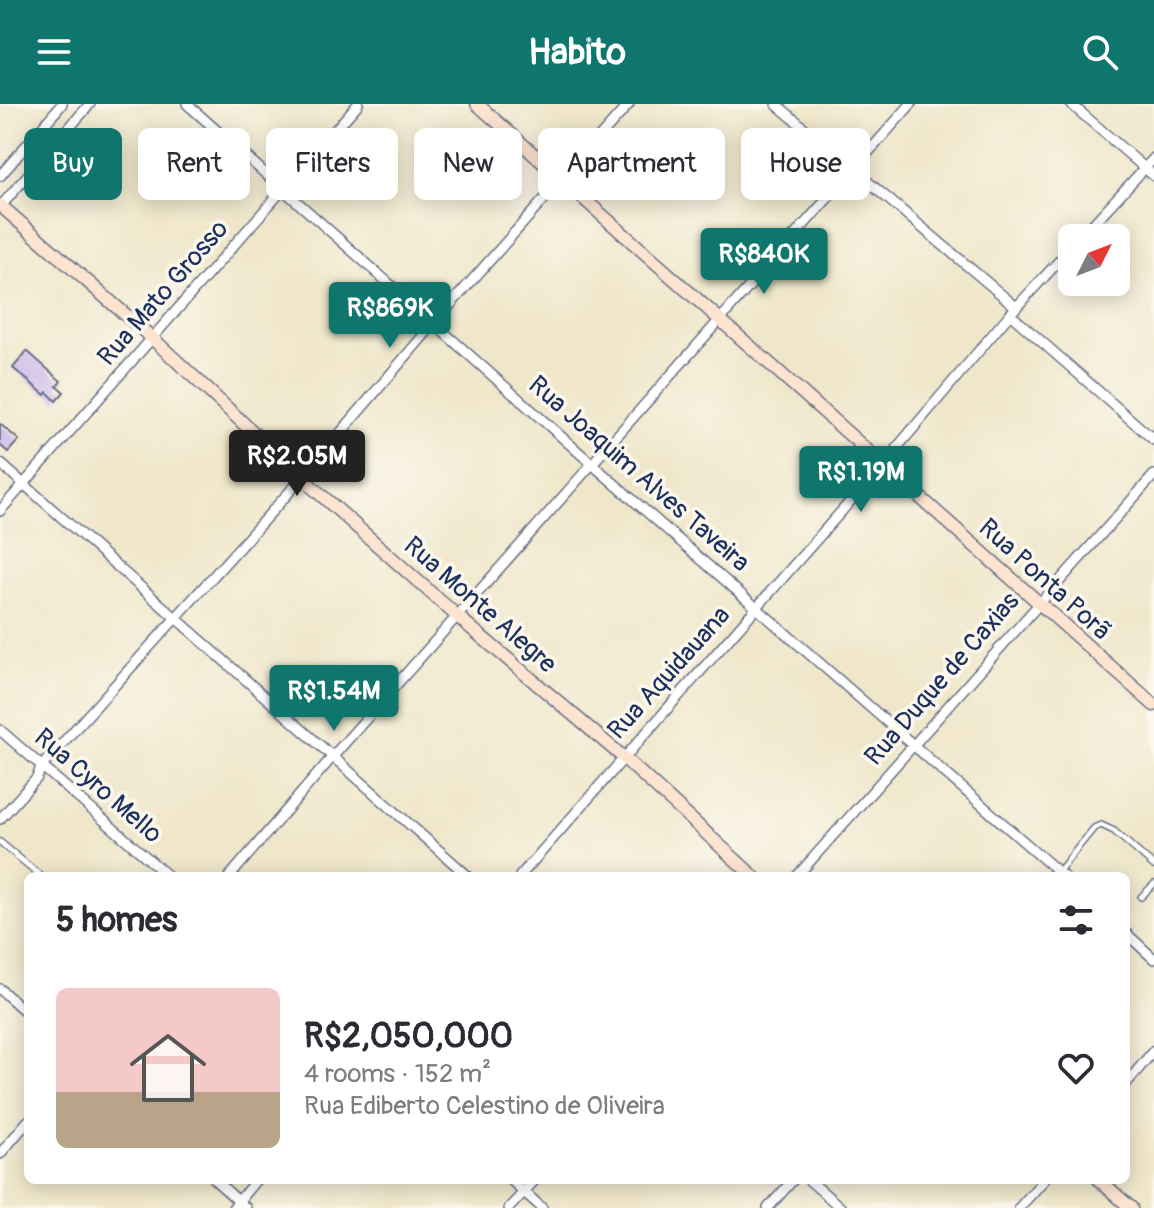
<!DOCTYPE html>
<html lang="en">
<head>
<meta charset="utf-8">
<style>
	body { margin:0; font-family:Pangolin,sans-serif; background:#f7f7f7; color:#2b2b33; height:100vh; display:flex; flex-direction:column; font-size:30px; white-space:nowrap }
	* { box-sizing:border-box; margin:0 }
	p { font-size:26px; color:#7c7c81 }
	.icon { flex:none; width:44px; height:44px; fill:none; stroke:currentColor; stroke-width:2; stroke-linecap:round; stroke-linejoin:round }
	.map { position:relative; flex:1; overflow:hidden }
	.panel { position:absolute; left:24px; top:768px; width:1106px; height:312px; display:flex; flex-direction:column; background:#fff; border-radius:12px; box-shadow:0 4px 20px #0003 }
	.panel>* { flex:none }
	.hud { position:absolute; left:24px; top:24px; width:1106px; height:72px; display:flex; gap:16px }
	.needle { width:52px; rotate:48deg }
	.controls { position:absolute; left:1058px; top:120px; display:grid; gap:16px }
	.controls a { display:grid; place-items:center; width:72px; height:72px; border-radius:12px; background:#fff; box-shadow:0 4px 20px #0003; font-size:40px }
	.price { position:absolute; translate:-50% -68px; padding:0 18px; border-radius:8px; background:#0f766e; color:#fff; font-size:26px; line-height:52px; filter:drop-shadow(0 2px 4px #0008) }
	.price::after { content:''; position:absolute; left:50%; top:48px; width:24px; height:18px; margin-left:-12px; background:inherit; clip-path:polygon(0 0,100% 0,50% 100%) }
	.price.selected { background:#222; color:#fff }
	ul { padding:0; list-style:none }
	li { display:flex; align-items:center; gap:24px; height:200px; padding:0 32px }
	li span { display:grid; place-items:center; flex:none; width:224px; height:160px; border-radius:12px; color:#555 }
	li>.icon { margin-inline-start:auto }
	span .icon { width:96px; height:96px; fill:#fffc; stroke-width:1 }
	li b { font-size:34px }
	h2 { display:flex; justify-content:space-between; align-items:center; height:96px; padding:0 32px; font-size:34px }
	.tag { padding:0 28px; border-radius:12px; background:#fff; box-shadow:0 4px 20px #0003; font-size:28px; line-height:72px }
	.tag.selected { background:#0f766e; color:#fff }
	header { display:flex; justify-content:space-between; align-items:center; height:104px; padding:0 32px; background:#0f766e; color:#fff; font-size:36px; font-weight:800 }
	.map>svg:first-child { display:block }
	.building { fill:#c9b5eb }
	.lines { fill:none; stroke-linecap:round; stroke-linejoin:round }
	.lane-casing { stroke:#666f84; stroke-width:8 }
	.street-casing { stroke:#666f84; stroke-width:12 }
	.secondary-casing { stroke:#666f84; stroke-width:15 }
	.lane { stroke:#fff; stroke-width:5 }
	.street { stroke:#fff; stroke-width:9 }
	.secondary { stroke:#fde4d1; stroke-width:12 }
	.labels { text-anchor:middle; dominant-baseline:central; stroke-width:7; stroke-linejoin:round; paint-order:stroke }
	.street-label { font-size:26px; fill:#1b2f5e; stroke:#fbf7ec }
</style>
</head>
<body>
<header><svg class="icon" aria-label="menu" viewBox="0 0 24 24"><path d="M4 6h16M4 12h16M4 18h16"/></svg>Habito<svg class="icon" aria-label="search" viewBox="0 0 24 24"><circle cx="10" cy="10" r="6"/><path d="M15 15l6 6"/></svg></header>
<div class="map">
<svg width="1154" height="1104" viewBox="0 0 1154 1104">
	<rect width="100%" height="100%" fill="#fbf7ec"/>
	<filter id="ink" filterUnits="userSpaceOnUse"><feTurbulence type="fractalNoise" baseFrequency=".0125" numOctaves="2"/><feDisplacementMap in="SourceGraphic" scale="16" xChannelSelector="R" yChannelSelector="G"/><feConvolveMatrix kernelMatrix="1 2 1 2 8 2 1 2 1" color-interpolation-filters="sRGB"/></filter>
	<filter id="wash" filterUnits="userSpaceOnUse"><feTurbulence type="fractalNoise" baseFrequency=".006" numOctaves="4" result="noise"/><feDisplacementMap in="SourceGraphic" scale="32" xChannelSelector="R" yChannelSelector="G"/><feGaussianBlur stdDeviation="1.8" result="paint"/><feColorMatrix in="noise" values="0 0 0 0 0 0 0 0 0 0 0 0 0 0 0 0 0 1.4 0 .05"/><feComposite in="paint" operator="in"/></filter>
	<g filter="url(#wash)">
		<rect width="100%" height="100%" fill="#f0e7cb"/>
		<g id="blocks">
			<path class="building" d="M27 247 61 277 57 282 64 288 56 297 47 288 45 291 13 264Z
				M0 320 19 336 8 348 0 341Z"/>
		</g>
	</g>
	<g filter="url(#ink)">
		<use href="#blocks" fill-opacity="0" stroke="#666f84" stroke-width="2"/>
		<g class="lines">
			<g class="lane-casing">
				<path id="lane" d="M0 738 41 772
					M1059 767 1094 724 1101 721 1114 727 1154 762
					M1141 793 1154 780"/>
			</g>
			<g class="street-casing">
				<path id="street" d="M187 0 592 360 1063 772
					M776 0 1016 203
					M1071 0 1154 72
					M0 72 62 0
					M0 103 90 0
					M1080 134 1154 54
					M1010 210 1154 336
					M0 359 468 772
					M0 407 358 0
					M0 626 168 772
					M0 715 37 674 41 663 302 374 435 218 629 0
					M230 772 334 651 911 0
					M520 772 884 359 1010 210 1072 143
					M797 772 1154 371
					M1126 829 1154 855
					M0 885 28 910
					M1126 980 1154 946
					M0 1050 28 1017
					M215 1076 246 1104
					M511 1076 542 1104
					M809 1076 841 1104
					M233 1104 256 1076
					M509 1104 535 1076
					M768 1104 793 1076
					M1019 1104 1044 1076"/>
			</g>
			<g class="secondary-casing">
				<path id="secondary" d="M477 0 1154 601
					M0 101 152 234 302 374 457 512 623 653 753 772
					M1099 1076 1131 1104"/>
			</g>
			<use href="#lane" class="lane"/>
			<use href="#street" class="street"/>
			<use href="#secondary" class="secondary"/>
		</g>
	</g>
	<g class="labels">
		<g class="street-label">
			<text transform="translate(163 189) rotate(-49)">Rua Mato Grosso</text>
			<text transform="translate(639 370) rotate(41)">Rua Joaquim Alves Taveira</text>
			<text transform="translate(1045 476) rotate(42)">Rua Ponta Porã</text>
			<text transform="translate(480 501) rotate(41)">Rua Monte Alegre</text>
			<text transform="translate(669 569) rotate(-48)">Rua Aquidauana</text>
			<text transform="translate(942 575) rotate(-49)">Rua Duque de Caxias</text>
			<text transform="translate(98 682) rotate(41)">Rua Cyro Mello</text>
		</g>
	</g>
</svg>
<div class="controls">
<a><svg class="needle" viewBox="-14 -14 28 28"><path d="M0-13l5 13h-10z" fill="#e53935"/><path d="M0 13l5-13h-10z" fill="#7c7c81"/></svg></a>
</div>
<b class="price" style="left:764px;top:192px">R$840K</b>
<b class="price" style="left:390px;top:246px">R$869K</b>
<b class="price selected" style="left:297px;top:394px">R$2.05M</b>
<b class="price" style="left:861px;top:410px">R$1.19M</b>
<b class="price" style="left:334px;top:629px">R$1.54M</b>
<div class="hud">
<a class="tag selected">Buy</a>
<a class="tag">Rent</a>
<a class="tag">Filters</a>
<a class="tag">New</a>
<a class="tag">Apartment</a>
<a class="tag">House</a>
</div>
<section class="panel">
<h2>5 homes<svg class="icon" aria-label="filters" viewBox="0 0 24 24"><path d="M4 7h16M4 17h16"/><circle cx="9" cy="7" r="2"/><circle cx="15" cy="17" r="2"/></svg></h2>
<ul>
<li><span style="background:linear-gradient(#f6c9c9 65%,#b9a48a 0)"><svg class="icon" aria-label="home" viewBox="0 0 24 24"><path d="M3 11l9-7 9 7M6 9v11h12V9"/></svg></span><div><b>R$2,050,000</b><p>4 rooms · 152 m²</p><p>Rua Ediberto Celestino de Oliveira</p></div><svg class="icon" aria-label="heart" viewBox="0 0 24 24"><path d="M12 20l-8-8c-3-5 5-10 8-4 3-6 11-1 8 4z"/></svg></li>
</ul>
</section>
</div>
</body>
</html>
